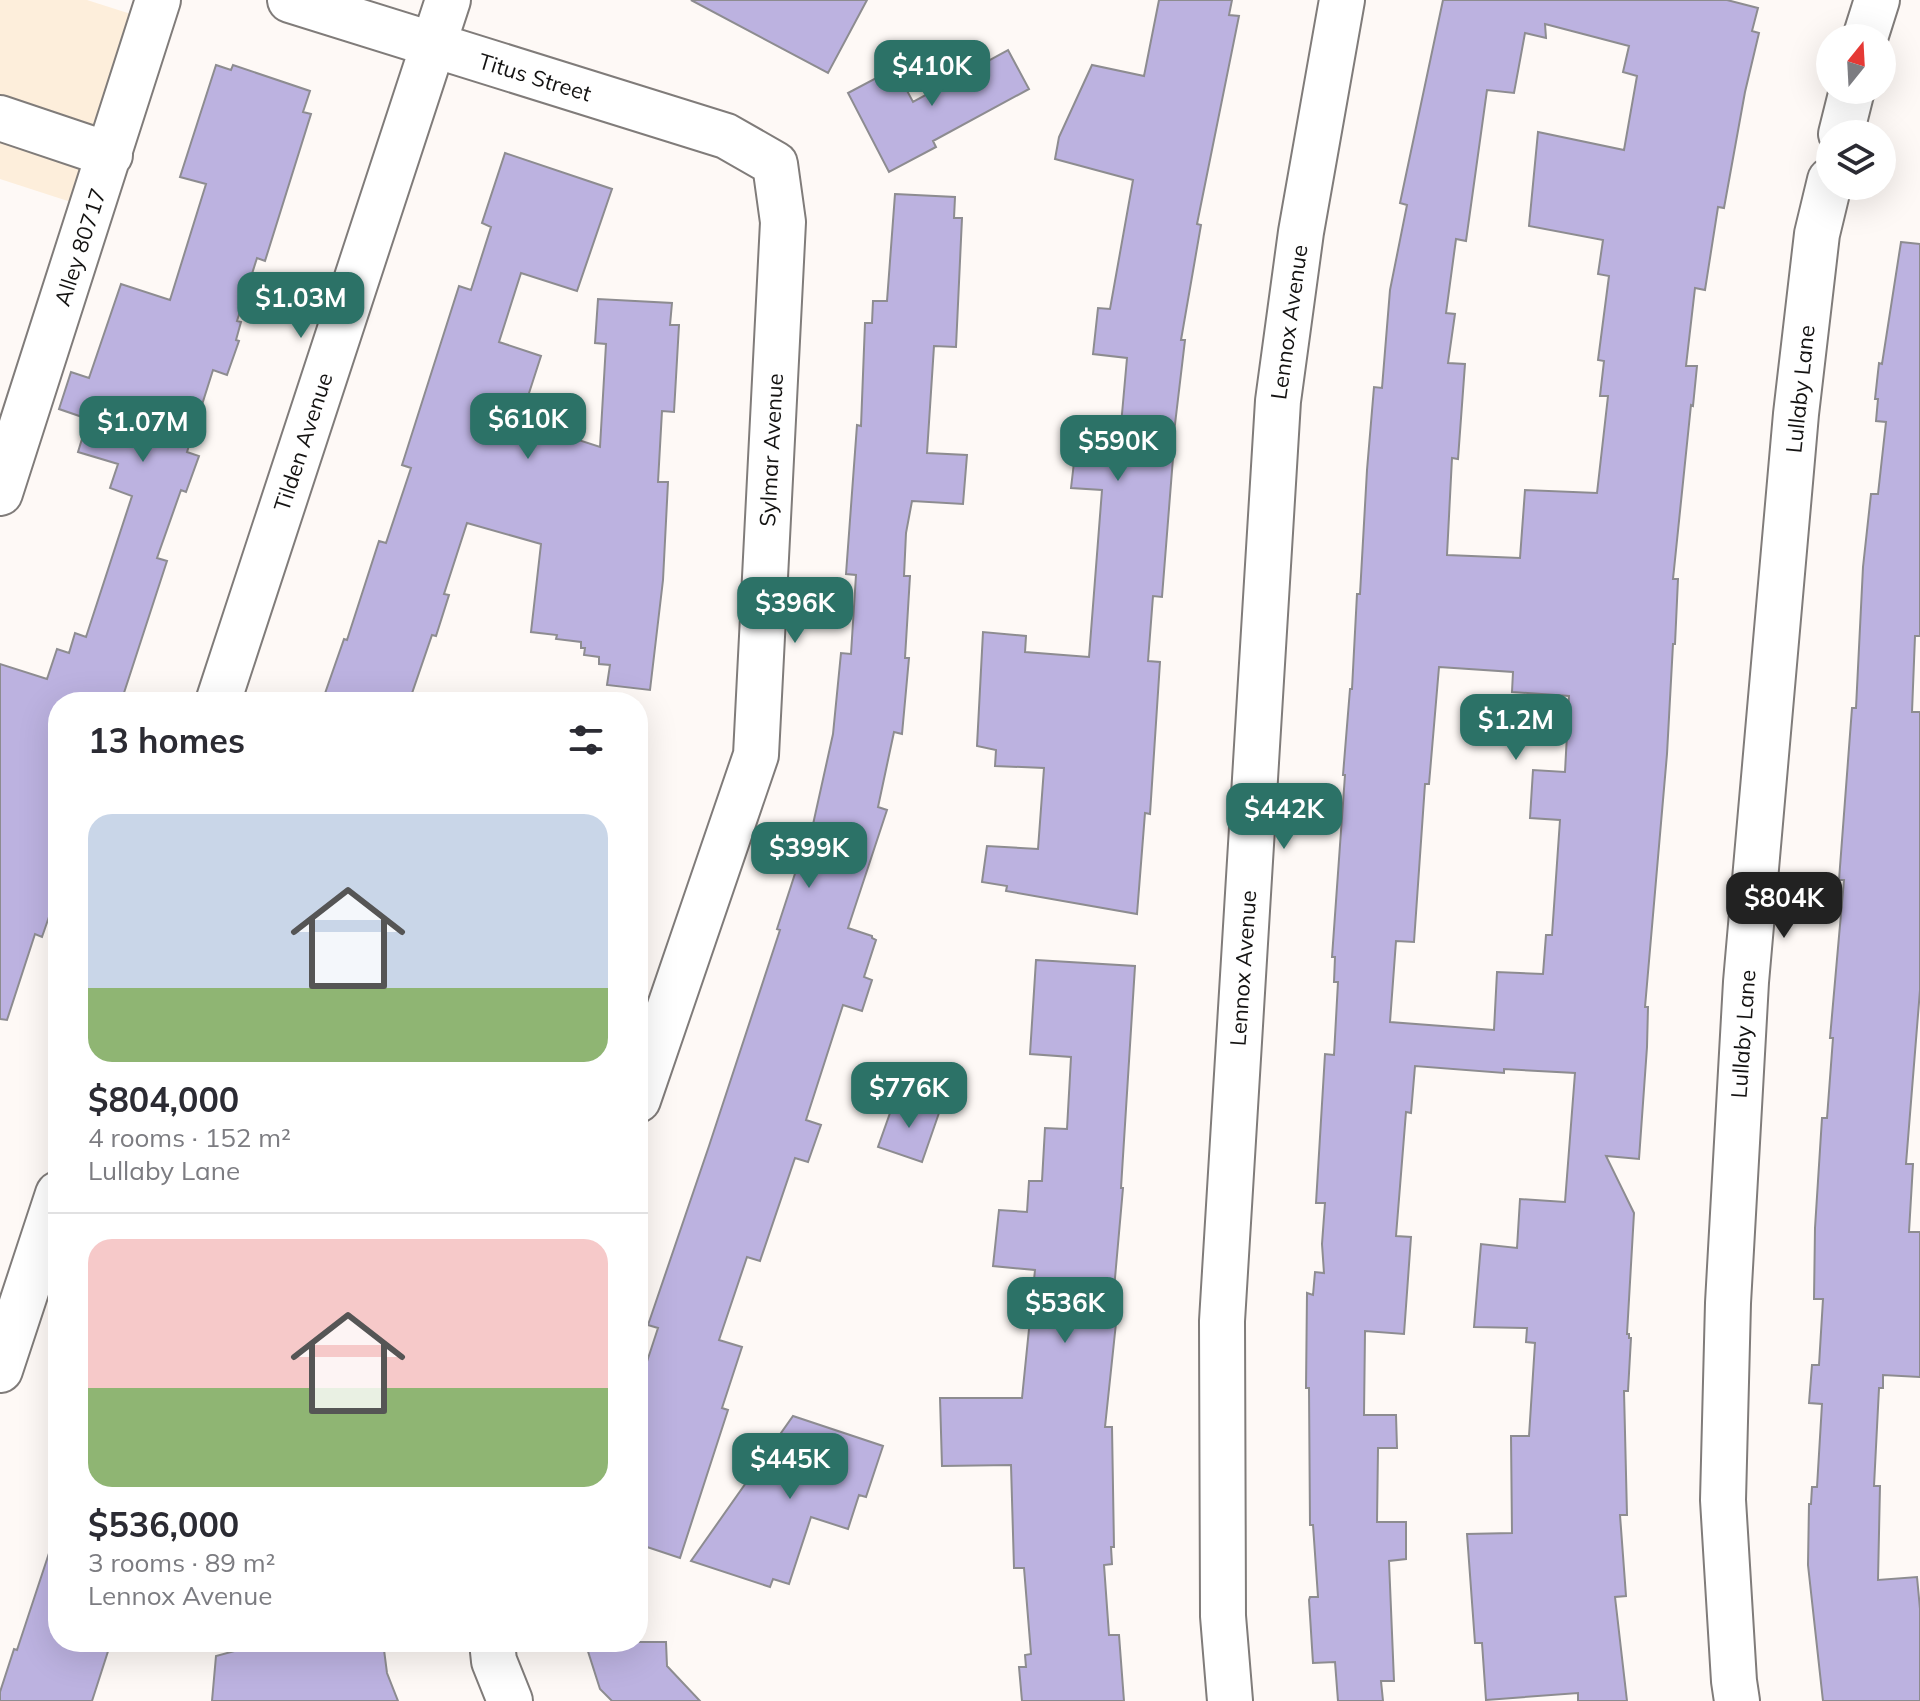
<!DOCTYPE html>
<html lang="en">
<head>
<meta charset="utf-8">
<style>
	body { margin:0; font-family:Mulish,sans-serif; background:#f7f7f7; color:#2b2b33; height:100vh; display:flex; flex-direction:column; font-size:30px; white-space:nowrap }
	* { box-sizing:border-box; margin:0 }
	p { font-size:26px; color:#7c7c81 }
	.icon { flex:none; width:44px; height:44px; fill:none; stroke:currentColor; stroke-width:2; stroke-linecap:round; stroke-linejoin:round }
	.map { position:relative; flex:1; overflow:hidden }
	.panel { position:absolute; left:48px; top:692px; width:600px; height:960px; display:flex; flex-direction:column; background:#fff; border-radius:32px; box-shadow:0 8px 32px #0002 }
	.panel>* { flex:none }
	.needle { width:52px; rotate:18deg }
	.controls { position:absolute; left:1816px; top:24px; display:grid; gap:16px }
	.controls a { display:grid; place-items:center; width:80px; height:80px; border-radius:50%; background:#fff; box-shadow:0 8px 32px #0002; font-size:40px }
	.price { position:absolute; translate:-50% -68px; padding:0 18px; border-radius:16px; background:#2c7267; color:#fff; font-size:26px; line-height:52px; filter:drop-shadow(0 2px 4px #0008) }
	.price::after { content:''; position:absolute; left:50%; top:48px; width:24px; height:18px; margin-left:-12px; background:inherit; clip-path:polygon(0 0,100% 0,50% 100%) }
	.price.selected { background:#222; color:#fff }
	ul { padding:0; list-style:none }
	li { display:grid; align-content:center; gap:16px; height:424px; padding:0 40px }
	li+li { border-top:2px solid #e1e1e2 }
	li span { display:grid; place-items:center; height:248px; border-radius:24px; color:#555 }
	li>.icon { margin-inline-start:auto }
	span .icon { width:144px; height:144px; fill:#fffc; stroke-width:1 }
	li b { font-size:34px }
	h2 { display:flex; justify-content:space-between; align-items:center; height:96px; padding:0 40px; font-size:34px }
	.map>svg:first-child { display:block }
	.commercial { fill:#fdeedb }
	.building { fill:#bcb2e0; stroke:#8d8c90; stroke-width:2; fill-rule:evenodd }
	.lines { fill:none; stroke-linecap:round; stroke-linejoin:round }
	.minor-casing { stroke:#807c7a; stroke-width:48 }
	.minor { stroke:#fff; stroke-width:44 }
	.labels { text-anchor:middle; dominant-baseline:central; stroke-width:8; stroke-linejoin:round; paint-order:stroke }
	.street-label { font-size:22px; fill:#141312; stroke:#fff }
</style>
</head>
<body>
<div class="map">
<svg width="1920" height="1701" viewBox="0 0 1920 1701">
	<rect width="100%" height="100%" fill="#fef9f6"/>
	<path class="commercial" d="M0 0H87L134 15 74 203 0 179Z"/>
	<path class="building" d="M691 0H867L828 73Z
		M1159 0H1232L1229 15 1239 16 1197 224 1201 225 1181 340H1185L1171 458H1173L1162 597 1153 596 1148 661 1160 662 1150 814 1145 813 1137 914 1006 891 1007 886 982 882 987 846 1038 849 1044 768 995 766 996 750 977 746 983 632 1026 636 1025 652 1089 657 1102 490 1071 488 1075 454 1106 456 1108 424 1121 425 1127 358 1093 354 1098 308 1110 309 1133 180 1055 159 1059 137 1092 65 1144 76Z
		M1443 0H1727L1758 8 1752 31 1759 33 1745 92 1724 208 1718 207 1705 290 1695 288 1686 366H1697L1693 406 1691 405 1673 579H1678L1675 644H1673L1667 754 1645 1007H1648L1647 1047 1639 1159 1606 1156 1634 1213 1627 1334H1629V1338H1631L1628 1391H1624L1627 1515H1620L1626 1596 1615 1597 1627 1701H1578V1693L1486 1700 1482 1643H1475L1467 1534 1512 1533 1511 1436H1529L1535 1343 1526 1342 1527 1328 1474 1327 1481 1244 1517 1248 1520 1199 1565 1202 1575 1073 1504 1069V1073L1415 1066 1411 1113 1406 1112 1396 1236 1411 1237 1404 1334 1365 1331 1364 1415H1396L1397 1448H1378L1377 1522H1406V1559L1389 1561 1394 1681H1381L1383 1701H1338L1335 1662 1313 1663 1309 1600 1310 1597H1318L1313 1525H1310L1309 1388H1306L1307 1293 1313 1295 1315 1272 1324 1273 1322 1244 1325 1203H1316L1325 1054 1334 1055 1338 982H1334L1335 957H1332L1345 775H1343L1350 689H1352L1357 594H1360L1367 470 1374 387 1382 388 1390 290 1407 205 1400 203ZM1545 24 1629 46 1623 72 1637 76 1624 150 1538 132 1529 226 1603 240 1598 274 1609 276 1598 360 1604 361 1600 396H1608L1597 493 1525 490 1520 558 1447 555 1452 458 1458 459 1465 364 1448 363 1455 314 1446 313 1456 239 1466 241 1487 90 1514 93 1525 33 1546 38ZM1439 667 1513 672 1512 692 1569 696 1565 772 1533 770 1530 818 1560 820 1552 935H1546L1543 974 1497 972 1494 1030 1390 1022 1396 941 1414 942 1425 784H1429Z
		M1008 50 1029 89 933 141 936 147 889 172 848 93 895 68 913 102Z
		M216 65 231 70 233 65 310 91 303 112 311 114 265 261 257 258 237 321 241 322 236 340 239 341 227 375 213 370 187 452 199 456 186 492 181 490 157 558 167 561 121 702H58V916L50 914 42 937 35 934 7 1020 0 1019V664L47 679 57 649 69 653 75 633 86 637 132 496 110 488 118 464 78 452 88 419 59 409 71 372 89 378 121 284 170 300 206 184 180 177Z
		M505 153 612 189 577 291 521 273 499 342 541 356 520 421 600 447 606 344 595 343 598 299 672 303 670 325H679L674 412 662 411 658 482H668L663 580 650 690 607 685 610 665 599 664V657L584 655 585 648H581V642L556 639 557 635 531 632 541 544 467 523 444 594 449 595 436 636 432 635 409 702H322L344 639 347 640 379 541 386 543 411 468 402 465 459 286 471 290 491 227 482 223Z
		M895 194 955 197 954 218H962L956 347 934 346 927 453 967 455 963 504 912 501 906 533 904 576H910L905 658H909L902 734 894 732 878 807 887 810 848 928 872 936V938L876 940 864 977 872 980 862 1011 843 1005 806 1120 821 1125 808 1162 795 1158 760 1261 747 1257 719 1340 742 1347 722 1408 728 1410 680 1558 638 1544V1389L658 1328 648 1325 709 1146 780 930 777 929 804 846 808 847 833 734 841 653 851 654 856 575 846 574 857 425 861 426 865 323H872L873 301H887Z
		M1901 242 1920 244V636H1915L1912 712H1920V990L1906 1164H1913L1909 1232H1920V1377L1883 1375V1388H1879L1874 1486H1880L1878 1580 1917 1577 1920 1609V1701H1823L1808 1565 1809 1504H1811L1812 1487H1817L1822 1404 1809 1403 1812 1365H1819L1823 1299H1814L1815 1228 1822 1118H1827L1833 1038H1830L1844 880H1839L1852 708H1856L1863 567 1871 494H1878L1886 422 1876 421 1878 399H1875L1879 363 1882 364Z
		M1036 960 1135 966 1121 1188H1123L1111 1323H1116L1105 1427H1112L1114 1547H1111L1112 1564 1104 1565 1109 1635H1119L1124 1701H1022L1019 1667H1026L1025 1655 1031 1654 1024 1568H1014L1011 1465 942 1466 940 1398H1022L1035 1270 993 1266 999 1210 1027 1212 1029 1181H1042L1045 1128 1067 1129 1071 1057 1030 1054Z
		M895 1099 939 1113 922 1162 878 1147Z
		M793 1416 883 1446 866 1497 859 1495 848 1529 811 1517 789 1584 773 1579 770 1587 691 1561Z
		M51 1547 58 1548V1642H111L92 1701H0V1692L14 1649 17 1650Z
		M268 1642H383L387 1673 398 1701H212L216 1656Z
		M585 1642H666L667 1666 700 1701H612L600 1689Z"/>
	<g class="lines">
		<g class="minor-casing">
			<path id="minor" d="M290 0 726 136 775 164 783 222 756 755 638 1100
				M1865 38 1877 0
				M0 118 110 155
				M1841 134 1852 90
				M0 493 158 0
				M218 702 448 0
				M0 1370 58 1194
				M492 1642 494 1661 510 1701
				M1230 1701 1223 1616 1222 1321 1278 401 1301 232 1342 0
				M1737 1701 1734 1681 1723 1500 1728 1303 1746 982 1796 414 1817 234 1830 180"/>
		</g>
		<use href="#minor" class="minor"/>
	</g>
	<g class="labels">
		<g class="street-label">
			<text transform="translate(535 77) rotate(17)">Titus Street</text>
			<text transform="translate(80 247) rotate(-72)">Alley 80717</text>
			<text transform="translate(1289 322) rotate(-82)">Lennox Avenue</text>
			<text transform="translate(1800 389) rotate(-84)">Lullaby Lane</text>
			<text transform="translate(303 442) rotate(-72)">Tilden Avenue</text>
			<text transform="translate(771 450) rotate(-87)">Sylmar Avenue</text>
			<text transform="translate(1243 968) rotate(-86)">Lennox Avenue</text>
			<text transform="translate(1743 1034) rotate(-86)">Lullaby Lane</text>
		</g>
	</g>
</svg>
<div class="controls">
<a><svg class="needle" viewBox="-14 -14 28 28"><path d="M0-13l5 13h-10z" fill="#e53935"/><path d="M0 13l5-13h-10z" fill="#7c7c81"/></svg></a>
<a><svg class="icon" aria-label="layers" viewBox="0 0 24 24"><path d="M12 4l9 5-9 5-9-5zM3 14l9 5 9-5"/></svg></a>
</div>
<b class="price" style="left:932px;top:108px">$410K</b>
<b class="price" style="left:301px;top:340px">$1.03M</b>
<b class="price" style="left:528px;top:461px">$610K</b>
<b class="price" style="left:143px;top:464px">$1.07M</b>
<b class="price" style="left:1118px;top:483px">$590K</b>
<b class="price" style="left:795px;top:645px">$396K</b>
<b class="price" style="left:1516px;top:762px">$1.2M</b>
<b class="price" style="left:1284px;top:851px">$442K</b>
<b class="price" style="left:809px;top:890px">$399K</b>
<b class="price selected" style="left:1784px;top:940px">$804K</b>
<b class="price" style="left:909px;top:1130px">$776K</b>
<b class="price" style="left:1065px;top:1345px">$536K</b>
<b class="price" style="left:790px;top:1501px">$445K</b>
<section class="panel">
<h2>13 homes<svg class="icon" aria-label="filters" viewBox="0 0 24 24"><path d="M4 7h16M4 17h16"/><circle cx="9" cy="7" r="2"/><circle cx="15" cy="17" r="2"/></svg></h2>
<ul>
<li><span style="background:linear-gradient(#c9d6e8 70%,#8fb573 0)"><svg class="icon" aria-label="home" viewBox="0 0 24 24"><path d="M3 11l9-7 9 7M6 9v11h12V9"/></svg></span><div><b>$804,000</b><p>4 rooms · 152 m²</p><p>Lullaby Lane</p></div></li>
<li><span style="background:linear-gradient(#f6c9c9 60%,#8fb573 0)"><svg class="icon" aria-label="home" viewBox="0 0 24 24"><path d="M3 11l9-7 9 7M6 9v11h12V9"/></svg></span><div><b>$536,000</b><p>3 rooms · 89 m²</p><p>Lennox Avenue</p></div></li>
</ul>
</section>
</div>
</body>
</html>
